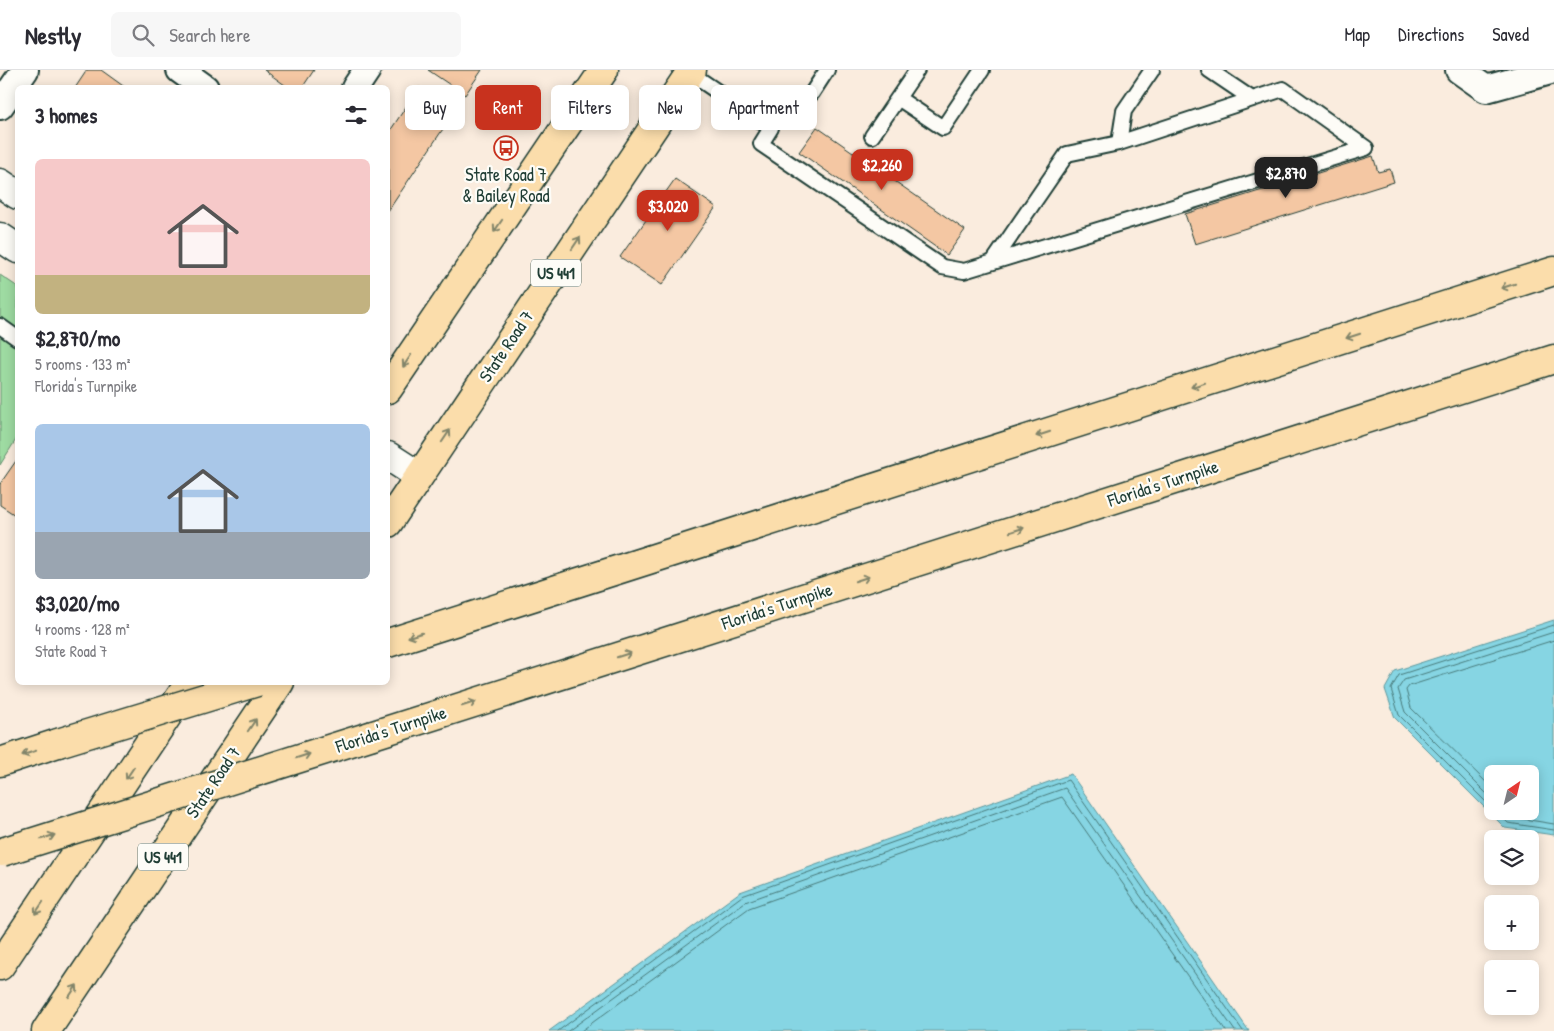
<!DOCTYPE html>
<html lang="en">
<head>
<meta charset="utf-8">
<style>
	body { margin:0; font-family:"Patrick Hand",sans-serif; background:#f7f7f7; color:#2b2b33; height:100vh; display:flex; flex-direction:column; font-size:19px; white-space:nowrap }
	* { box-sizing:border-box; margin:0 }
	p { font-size:16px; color:#7c7c81 }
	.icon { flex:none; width:28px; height:28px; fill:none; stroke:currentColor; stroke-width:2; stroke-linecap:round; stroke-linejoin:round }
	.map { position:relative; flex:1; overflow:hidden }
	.sheet { position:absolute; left:15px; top:15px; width:375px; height:600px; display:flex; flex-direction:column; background:#fff; border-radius:8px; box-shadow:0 2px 12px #0003 }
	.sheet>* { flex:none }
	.guide { position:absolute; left:405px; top:15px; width:475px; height:45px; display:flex; gap:10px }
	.needle { width:32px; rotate:35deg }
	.buttons { position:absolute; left:1484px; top:695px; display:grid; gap:10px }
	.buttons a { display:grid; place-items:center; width:55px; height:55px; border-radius:8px; background:#fff; box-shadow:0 2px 12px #0003; font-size:25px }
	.price { position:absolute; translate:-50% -42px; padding:0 11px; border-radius:10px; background:#c8321e; color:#fff; font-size:16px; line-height:32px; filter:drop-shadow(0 1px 2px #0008) }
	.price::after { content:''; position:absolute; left:50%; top:30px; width:15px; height:11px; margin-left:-8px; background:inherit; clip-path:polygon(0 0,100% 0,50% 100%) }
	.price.current { background:#222; color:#fff }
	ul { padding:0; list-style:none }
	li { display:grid; align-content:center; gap:10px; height:265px; padding:0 20px }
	li span { display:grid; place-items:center; height:155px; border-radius:8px; color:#555 }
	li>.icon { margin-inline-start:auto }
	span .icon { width:90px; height:90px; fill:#fffc; stroke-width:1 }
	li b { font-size:21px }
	h2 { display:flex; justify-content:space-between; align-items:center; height:60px; padding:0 20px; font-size:21px }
	.tag { padding:0 18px; border-radius:8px; background:#fff; box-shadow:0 2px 12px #0003; font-size:18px; line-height:45px }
	.tag.current { background:#c8321e; color:#fff }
	header { display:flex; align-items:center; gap:30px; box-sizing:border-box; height:70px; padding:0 25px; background:#fff; border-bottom:1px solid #e1e1e2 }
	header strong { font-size:24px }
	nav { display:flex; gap:28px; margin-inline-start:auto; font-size:18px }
	.search { width:350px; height:45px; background:#f7f7f7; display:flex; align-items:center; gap:12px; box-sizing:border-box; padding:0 18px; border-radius:8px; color:#7c7c81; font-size:19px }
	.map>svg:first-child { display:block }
	.green { fill:#9edba2; stroke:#5e8c6b }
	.water { fill:#86d5e3; stroke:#5d989d; fill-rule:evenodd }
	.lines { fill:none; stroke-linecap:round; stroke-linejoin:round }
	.shore { stroke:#487a7a; stroke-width:1 }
	.building { fill:#f4c7a3; stroke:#1f3d34 }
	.lane-casing { stroke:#1f3d34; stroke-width:18 }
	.street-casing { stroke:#1f3d34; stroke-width:30 }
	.secondary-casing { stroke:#1f3d34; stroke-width:31 }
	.primary-casing { stroke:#1f3d34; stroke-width:31 }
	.highway-casing { stroke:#1f3d34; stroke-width:31 }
	.lane { stroke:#fdfcf7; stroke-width:14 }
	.street { stroke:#fdfcf7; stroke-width:26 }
	.secondary { stroke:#fdfcf7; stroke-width:28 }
	.primary { stroke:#fbddab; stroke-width:28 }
	.highway { stroke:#fbddab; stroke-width:28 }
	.highway-bridge-casing { stroke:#1f3d34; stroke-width:31; stroke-linecap:butt }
	.highway-bridge { stroke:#fbddab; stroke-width:28 }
	.oneway { stroke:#82856a }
	.labels { text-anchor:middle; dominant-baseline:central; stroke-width:4.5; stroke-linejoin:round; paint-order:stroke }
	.shield { fill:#fdfcf7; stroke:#62766e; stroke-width:1 }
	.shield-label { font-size:16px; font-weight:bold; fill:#1f3d34 }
	.poi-label { font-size:18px; fill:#1f3d34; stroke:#fdfcf7 }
	.street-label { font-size:18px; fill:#1f3d34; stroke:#fdfcf7 }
</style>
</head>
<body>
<header>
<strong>Nestly</strong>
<div class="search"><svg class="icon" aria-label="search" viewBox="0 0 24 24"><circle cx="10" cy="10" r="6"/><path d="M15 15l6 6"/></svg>Search here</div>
<nav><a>Map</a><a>Directions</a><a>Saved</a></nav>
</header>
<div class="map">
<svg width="1554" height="961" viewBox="0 0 1554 961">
	<rect width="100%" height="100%" fill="#faecde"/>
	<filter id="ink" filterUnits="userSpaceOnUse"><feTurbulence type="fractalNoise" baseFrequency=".02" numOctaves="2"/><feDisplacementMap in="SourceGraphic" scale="10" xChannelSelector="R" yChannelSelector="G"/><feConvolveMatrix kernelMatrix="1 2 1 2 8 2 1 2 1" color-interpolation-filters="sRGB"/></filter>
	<g filter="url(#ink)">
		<path class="green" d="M0 205 18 217 17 368 0 395Z"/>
		<path class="water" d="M1554 550V765L1505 758 1395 648 1385 619 1395 601ZM1492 704H1530V741H1492Z
			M1071 704 1249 961H549L740 822Z"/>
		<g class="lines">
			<path class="shore" d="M1492 718 1411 638 1406 620 1409 616 1554 570
				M1492 729 1405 642 1398 619 1404 610 1554 562
				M1492 738 1399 645 1391 619 1399 605 1554 555
				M1496 741 1508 753 1554 760
				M1505 741 1511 747 1554 754
				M558 961 742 826 1068 710 1243 961
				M568 961 745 832 1065 718 1235 961
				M581 961 749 838 1062 727 1226 961"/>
		</g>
		<path class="building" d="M87 0H101L126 18H75Z
			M264 0H314L302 18H289Z
			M428 0H482L465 25Z
			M419 17 455 41 388 141V64Z
			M817 57 965 160 947 185 799 82Z
			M1373 86 1378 102 1390 99 1394 112 1195 174 1185 144Z
			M675 109 716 137 662 215 620 187Z
			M18 388V447L0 435V414Z"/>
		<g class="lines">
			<g class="lane-casing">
				<path id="lane" d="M1209 0 1252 29
					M690 3 771 58 761 74 942 197 964 201 1366 78 1283 19 1119 73 1124 41 1152 0
					M812 23 827 0
					M898 28 943 58 982 0
					M872 66 917 0
					M993 192 1067 84 1119 73
					M0 256 17 268"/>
			</g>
			<g class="street-casing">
				<path id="street" d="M180 0 205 18
					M1459 0 1486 19 1554 0
					M355 18 367 0
					M0 36 25 0"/>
			</g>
			<g class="secondary-casing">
				<path id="secondary" d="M0 113 18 125
					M0 167 18 179
					M388 386 419 406"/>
			</g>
			<g class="primary-casing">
				<path id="primary" d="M388 319 604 0
					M388 453 692 0
					M0 896 190 612
					M46 961 280 612"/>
			</g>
			<g class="highway-casing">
				<path id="highway" d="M388 573 1554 201
					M373 665 1554 289
					M0 692 58 673"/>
			</g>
			<use href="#lane" class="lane"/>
			<use href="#street" class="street"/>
			<use href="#secondary" class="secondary"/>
			<use href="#primary" class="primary"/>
			<use href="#highway" class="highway"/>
			<g class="highway-bridge-casing">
				<path id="highway-bridge" d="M58 673 257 612
					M2 782 373 665"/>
			</g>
			<use href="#highway-bridge" class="highway-bridge"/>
		</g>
		<defs><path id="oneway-shaft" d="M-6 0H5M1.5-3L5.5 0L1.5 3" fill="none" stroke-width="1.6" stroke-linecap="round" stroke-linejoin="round" transform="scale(1.25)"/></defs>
		<g class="oneway">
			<use href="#oneway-shaft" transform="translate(498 156) rotate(124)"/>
			<use href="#oneway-shaft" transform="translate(576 173) rotate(-56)"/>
			<use href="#oneway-shaft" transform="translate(1508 216) rotate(162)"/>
			<use href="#oneway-shaft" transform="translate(1353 266) rotate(162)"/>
			<use href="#oneway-shaft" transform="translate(407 291) rotate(124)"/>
			<use href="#oneway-shaft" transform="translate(1198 315) rotate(162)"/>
			<use href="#oneway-shaft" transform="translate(1043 364) rotate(162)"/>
			<use href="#oneway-shaft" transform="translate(446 366) rotate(-56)"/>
			<use href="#oneway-shaft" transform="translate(1017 460) rotate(-18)"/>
			<use href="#oneway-shaft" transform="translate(862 509) rotate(-18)"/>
			<use href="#oneway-shaft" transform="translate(415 565) rotate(163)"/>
			<use href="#oneway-shaft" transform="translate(624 585) rotate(-18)"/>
			<use href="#oneway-shaft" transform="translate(469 634) rotate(-18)"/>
			<use href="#oneway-shaft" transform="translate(252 655) rotate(-56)"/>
			<use href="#oneway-shaft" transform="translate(29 683) rotate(162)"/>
			<use href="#oneway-shaft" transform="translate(303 686) rotate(-18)"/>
			<use href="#oneway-shaft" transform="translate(130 703) rotate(124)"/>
			<use href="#oneway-shaft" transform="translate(48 767) rotate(-18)"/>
			<use href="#oneway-shaft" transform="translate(39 838) rotate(124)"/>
			<use href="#oneway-shaft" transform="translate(73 921) rotate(-56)"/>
		</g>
	</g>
	<defs>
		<g id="bus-ring" transform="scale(1.25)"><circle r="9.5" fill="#fdfcf7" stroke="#c8321e" stroke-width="1.5"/><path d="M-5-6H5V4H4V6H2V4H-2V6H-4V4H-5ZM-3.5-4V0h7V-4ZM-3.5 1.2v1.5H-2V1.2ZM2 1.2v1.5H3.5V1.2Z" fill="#c8321e"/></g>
	</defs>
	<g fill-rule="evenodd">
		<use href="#bus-ring" x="506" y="78"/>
	</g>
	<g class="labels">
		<g class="shield">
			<rect x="531" y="189.5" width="50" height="27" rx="4"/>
			<rect x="138" y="773.5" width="50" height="27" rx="4"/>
		</g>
		<g class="shield-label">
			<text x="556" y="203">US 441</text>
			<text x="163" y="787">US 441</text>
		</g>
		<g class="poi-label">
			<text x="506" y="104">State Road 7<tspan x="506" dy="21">&amp; Bailey Road</tspan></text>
		</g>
		<g class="street-label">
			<text transform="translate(506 276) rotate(-56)">State Road 7</text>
			<text transform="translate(1163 413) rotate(-18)">Florida's Turnpike</text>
			<text transform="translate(777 536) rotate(-18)">Florida's Turnpike</text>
			<text transform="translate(391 659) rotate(-18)">Florida's Turnpike</text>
			<text transform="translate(213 712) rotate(-56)">State Road 7</text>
		</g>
	</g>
</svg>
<div class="buttons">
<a><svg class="needle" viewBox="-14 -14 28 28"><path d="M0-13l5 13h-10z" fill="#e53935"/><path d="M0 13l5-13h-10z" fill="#7c7c81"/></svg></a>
<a><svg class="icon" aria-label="layers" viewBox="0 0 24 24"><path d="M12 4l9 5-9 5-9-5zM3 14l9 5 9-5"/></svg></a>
<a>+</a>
<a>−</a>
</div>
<b class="price" style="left:882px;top:121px">$2,260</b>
<b class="price current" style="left:1286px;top:129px">$2,870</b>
<b class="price" style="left:668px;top:162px">$3,020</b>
<div class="guide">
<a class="tag">Buy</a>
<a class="tag current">Rent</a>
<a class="tag">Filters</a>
<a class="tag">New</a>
<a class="tag">Apartment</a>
</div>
<section class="sheet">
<h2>3 homes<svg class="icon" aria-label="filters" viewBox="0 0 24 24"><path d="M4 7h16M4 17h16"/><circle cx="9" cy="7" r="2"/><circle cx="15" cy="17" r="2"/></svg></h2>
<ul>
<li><span style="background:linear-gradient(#f6c9c9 75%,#c2b280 0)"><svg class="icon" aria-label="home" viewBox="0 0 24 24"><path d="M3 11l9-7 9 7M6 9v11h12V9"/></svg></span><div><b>$2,870/mo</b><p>5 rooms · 133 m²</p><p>Florida's Turnpike</p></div></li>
<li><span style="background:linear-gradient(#a9c7e8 70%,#9aa5b1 0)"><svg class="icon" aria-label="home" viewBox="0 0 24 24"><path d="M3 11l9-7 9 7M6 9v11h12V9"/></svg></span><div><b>$3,020/mo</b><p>4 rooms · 128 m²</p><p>State Road 7</p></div></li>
</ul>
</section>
</div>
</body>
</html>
